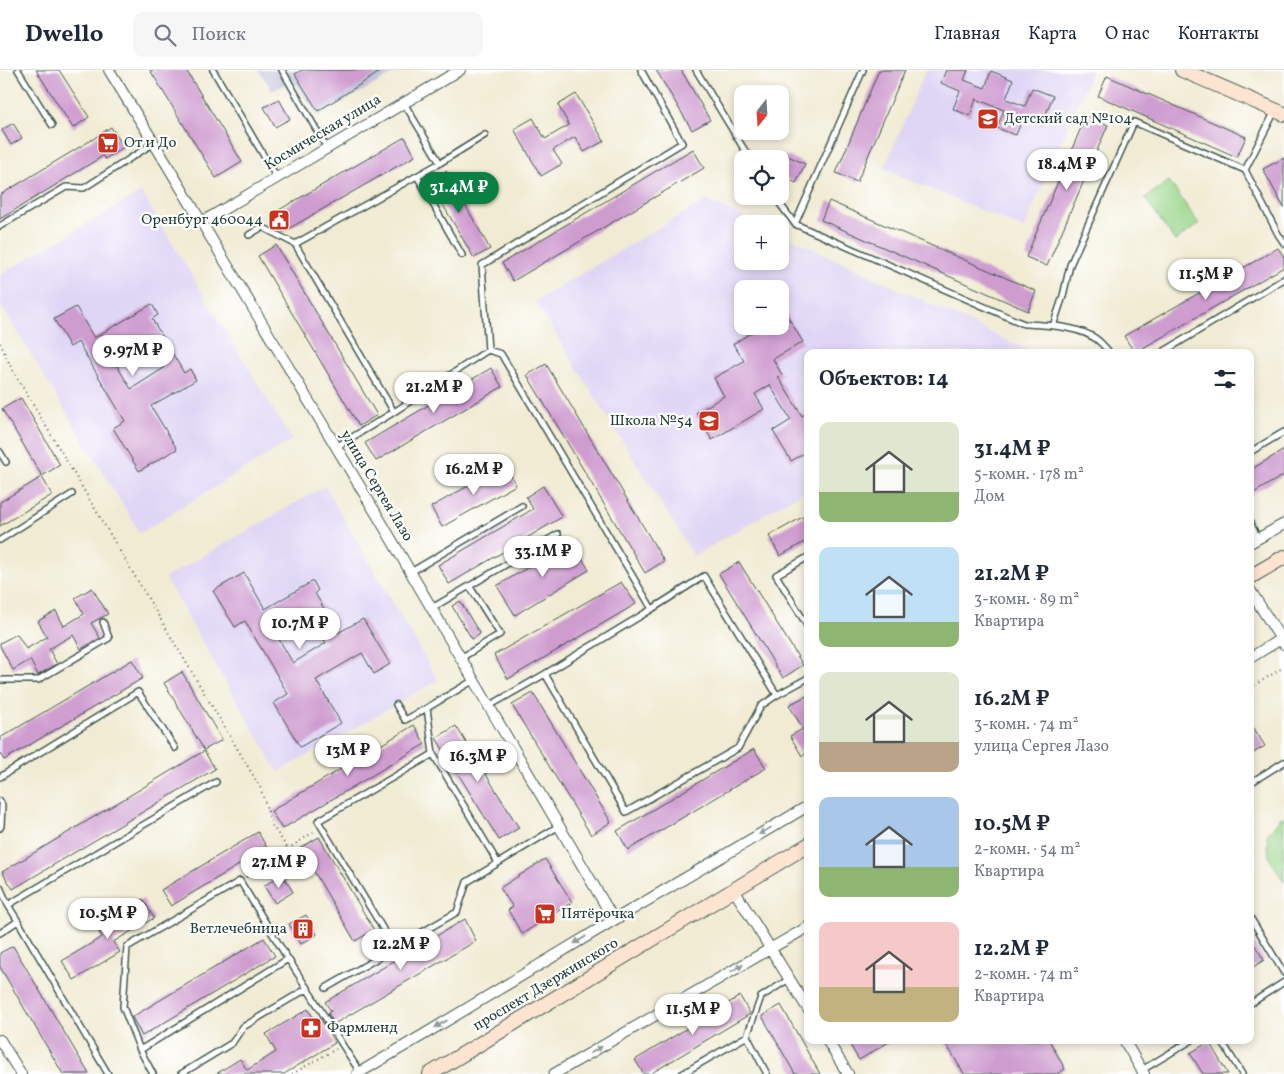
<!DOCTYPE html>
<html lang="ru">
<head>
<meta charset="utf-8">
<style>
	body { margin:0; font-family:Vollkorn,serif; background:#f6f6f7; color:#1f2937; height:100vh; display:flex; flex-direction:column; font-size:19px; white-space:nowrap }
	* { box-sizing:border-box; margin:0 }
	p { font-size:16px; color:#747a83 }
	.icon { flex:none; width:28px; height:28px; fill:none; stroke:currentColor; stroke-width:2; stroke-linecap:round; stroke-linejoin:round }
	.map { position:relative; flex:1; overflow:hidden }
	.details { position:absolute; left:804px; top:279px; width:450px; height:695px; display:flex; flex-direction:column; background:#fff; border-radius:10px; box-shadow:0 2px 8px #0003 }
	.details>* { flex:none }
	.needle { width:32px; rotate:197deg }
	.fabs { position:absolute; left:734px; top:15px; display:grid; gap:10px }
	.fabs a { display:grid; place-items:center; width:55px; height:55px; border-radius:10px; background:#fff; box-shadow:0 2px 8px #0003; font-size:25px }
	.price { position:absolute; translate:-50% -42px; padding:0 11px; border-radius:18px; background:#fff; color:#222; font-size:16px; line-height:32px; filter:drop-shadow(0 1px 2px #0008) }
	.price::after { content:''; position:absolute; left:50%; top:30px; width:15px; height:11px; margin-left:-8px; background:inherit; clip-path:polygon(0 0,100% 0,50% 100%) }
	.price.on { background:#0b8043; color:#fff }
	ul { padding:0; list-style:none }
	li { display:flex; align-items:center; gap:15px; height:125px; padding:0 15px }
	li span { display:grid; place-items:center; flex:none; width:140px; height:100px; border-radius:10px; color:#555 }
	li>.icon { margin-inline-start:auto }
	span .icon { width:60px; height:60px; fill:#fffc; stroke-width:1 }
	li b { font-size:21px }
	h2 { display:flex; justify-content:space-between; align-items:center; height:60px; padding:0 15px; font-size:21px }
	header { display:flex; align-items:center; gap:30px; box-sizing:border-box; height:70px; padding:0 25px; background:#fff; border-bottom:1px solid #e0e1e3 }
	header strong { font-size:24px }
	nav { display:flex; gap:28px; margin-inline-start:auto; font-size:18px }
	.search { width:350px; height:45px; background:#f6f6f7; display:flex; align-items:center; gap:12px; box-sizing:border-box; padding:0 18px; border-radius:10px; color:#747a83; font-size:19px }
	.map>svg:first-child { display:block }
	.built { fill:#dfd5f5; fill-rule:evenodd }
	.industrial { fill:#c3c1db }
	.green { fill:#99d68a; stroke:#5c8a5f }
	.building { fill:#cf9cd0; fill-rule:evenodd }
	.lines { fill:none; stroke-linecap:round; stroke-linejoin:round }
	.lane-casing { stroke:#3e574c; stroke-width:8 }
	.street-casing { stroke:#3e574c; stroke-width:12 }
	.secondary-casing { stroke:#3e574c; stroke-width:16 }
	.path { stroke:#3e574c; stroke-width:2; stroke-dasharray:1 4; stroke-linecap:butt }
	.lane { stroke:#fff; stroke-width:5 }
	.street { stroke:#fff; stroke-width:10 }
	.secondary { stroke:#fde4d1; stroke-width:14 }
	.oneway { fill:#8f9e9a }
	.labels { text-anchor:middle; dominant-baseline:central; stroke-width:4.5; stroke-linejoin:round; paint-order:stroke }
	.poi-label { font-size:15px; fill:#1f3d34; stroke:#fff; text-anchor:start }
	.street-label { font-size:15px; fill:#1f3d34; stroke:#fff }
</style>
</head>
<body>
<header>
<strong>Dwello</strong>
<div class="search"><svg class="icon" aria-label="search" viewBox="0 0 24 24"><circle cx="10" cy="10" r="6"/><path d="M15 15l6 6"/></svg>Поиск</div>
<nav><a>Главная</a><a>Карта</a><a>О нас</a><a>Контакты</a></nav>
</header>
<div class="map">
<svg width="1284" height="1004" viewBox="0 0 1284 1004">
	<rect width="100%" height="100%" fill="#fff"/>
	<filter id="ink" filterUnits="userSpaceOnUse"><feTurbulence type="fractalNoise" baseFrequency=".02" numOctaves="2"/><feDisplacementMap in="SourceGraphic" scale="10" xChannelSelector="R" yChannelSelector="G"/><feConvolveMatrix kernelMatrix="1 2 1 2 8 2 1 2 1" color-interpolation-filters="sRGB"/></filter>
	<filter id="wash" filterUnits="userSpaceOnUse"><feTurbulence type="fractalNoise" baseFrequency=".0096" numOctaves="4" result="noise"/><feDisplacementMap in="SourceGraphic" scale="20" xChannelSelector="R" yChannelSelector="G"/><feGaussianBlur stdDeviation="1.12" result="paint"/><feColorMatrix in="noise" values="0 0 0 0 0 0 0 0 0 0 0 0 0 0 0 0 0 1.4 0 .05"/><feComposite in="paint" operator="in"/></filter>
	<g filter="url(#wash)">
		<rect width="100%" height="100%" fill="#f1ebd3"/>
		<path class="built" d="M926 0H1092L1024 159 884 99Z
			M141 122 292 370 140 463 0 234V205Z
			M706 130 759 154H742V191H780V163L1032 282H808L807 419 694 486 535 231ZM742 219H780V256H742Z
			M325 416 438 610 278 702 165 508Z"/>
		<path class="industrial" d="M259 0H400L318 46 293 10 272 21Z"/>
		<path class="green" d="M1169 111 1199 154 1175 171 1145 128Z
			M1284 747V812L1269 787 1267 765 1280 748Z"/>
		<g id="blocks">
			<path class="building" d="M36 0H59L89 47 73 58Z
				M150 0H186L242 92 216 108Z
				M302 0H383L318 41 295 4Z
				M656 0H681L710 50 692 60Z
				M879 0H905L857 112 836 103Z
				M946 0H968L964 10 985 18 991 1 1013 10 1006 29 1025 36 1032 18 1053 26 1042 54 1023 47 1016 65 997 58 1004 40 976 29 970 46 953 39 960 21 941 13Z
				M1107 6 1246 67 1237 87 1098 26Z
				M576 24 604 71 584 82 575 67 553 80 562 94 541 106 514 59 533 48 545 69 569 55 558 35Z
				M279 29 290 49 275 57 264 37Z
				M1086 46 1108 55 1047 196 1026 187Z
				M13 53 22 68 11 75 2 60Z
				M111 57 124 77 105 89 103 86 0 149V125L93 69Z
				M405 67 415 86 283 162 272 144Z
				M693 79 704 98 513 211 502 193Z
				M786 85 805 94 796 113 780 105V98Z
				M1284 88V138L1263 99Z
				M446 101 490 179 474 188 429 111Z
				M829 131 1036 221 1028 241 821 150Z
				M276 175 377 345 359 356 258 186Z
				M1278 178 1284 187V197L1136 282H1134L1124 266Z
				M152 234 158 245 152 249 184 303 190 299 196 310 151 336 177 379 139 401 113 358 125 351 78 272 70 277 54 249 76 237 94 268ZM145 266 164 298 131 319 111 286Z
				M780 234 803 272 773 289 782 305 778 307 802 346 808 342V381L791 391 773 361 791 350 770 315 755 324 764 339 712 370 696 343 724 326 714 308 744 291 733 274 762 256H780Z
				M546 294 664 491 645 503 527 305Z
				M491 298 502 317 376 391 365 373Z
				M21 328 60 395 42 406 2 339Z
				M1284 380V405L1250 425V400Z
				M505 395 516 415 442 457 431 437Z
				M42 407 52 425 0 456V432Z
				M543 416 562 447 449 514 438 495 533 439 526 427Z
				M808 444V470L780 486 769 466Z
				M572 471 589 500 515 545 497 516Z
				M739 492 803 595 783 608 719 504Z
				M244 503 265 539 313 511 318 520 315 523 338 563 363 549 390 594 374 604 362 583 316 610 341 653 300 677 274 633 288 624 245 551 235 557 213 521ZM307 541 326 573 293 593 274 561Z
				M621 512 636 534 508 609 494 585Z
				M92 518 108 544 91 553 100 568 81 579 73 565 49 579 57 594 38 605 30 590 13 600 0 576V573L17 564 26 579 47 567 38 551 56 541 64 556 84 544 75 528Z
				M460 531 480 564 472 569 452 536Z
				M132 590 143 608 4 690 0 684V668Z
				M182 602 222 670 204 680 164 613Z
				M533 623 611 752 591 765 512 635Z
				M808 625V683L802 686 790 666 803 659 789 635Z
				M1250 652 1265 676 1250 685Z
				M414 655 425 674 282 759 271 741Z
				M456 656 519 758 499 770 436 668Z
				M754 679 766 698 628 780 617 761Z
				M204 681 215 699 13 819 2 802Z
				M258 762 267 778 171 836 161 820Z
				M319 767 374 860 355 871 300 778Z
				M545 789 572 832 522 864 508 840 513 837 500 818Z
				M282 804 293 822 275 833 264 816Z
				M143 829 154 848 113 872 120 882 74 910 62 891 102 867 96 857Z
				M306 845 317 864 301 874 289 854Z
				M465 849 476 871 334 954 328 943 331 941 325 932Z
				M264 868 275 886 142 966 132 947Z
				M1250 868 1264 890 1250 899Z
				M13 876 89 1004H63L0 897V883Z
				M740 926 750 944 650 1004H644L635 990Z
				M781 935 820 1004H795L762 946Z
				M308 939 315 951 320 948 335 973 284 1004H216L240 989 247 1000 276 982 266 964Z
				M847 970H892L859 990Z
				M944 970H1049L1065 999 1057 1004H964Z
				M1209 972 1228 1004H1203L1190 983Z"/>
		</g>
	</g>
	<g filter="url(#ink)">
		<use href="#blocks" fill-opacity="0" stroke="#3e574c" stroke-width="1"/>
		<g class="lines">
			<g class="lane-casing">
				<path id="lane" d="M18 0 52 55
					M213 0 277 108
					M282 0 327 78
					M696 0 750 89
					M440 93 485 65
					M1245 100 1278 164 1284 173
					M417 106 462 185
					M774 126 795 154 1024 254C1047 255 1084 256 1101 273 1104 276 1107 279 1109 282
					M795 154 863 0
					M0 156 66 117 84 118 154 73
					M249 165 262 157 295 174
					M1053 256 1063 226 1070 195 1134 52 1245 100 1275 41
					M488 280 482 195 682 73 641 0
					M1163 282 1284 209
					M394 342 295 174 440 93 404 33
					M336 377 394 342 488 280 501 284 652 539 545 604 489 636
					M0 382 6 392
					M1250 382 1284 362
					M1250 453 1258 468
					M0 470 72 424
					M808 487 776 505 808 557
					M411 502 522 436
					M432 538 558 464
					M652 539 704 506 777 625 808 608
					M461 588 500 564 470 517
					M545 604 626 742 738 678 761 636 777 625
					M0 610H38L109 568 103 552
					M396 635 405 650 427 638
					M433 684 427 638 474 610
					M0 707 138 622 175 678
					M1250 713 1284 692
					M0 731 2 735 1 756 0 758
					M0 817 8 835 18 851
					M8 835 216 712
					M1250 847 1284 903
					M0 863 18 851 108 1004
					M395 879 318 751 433 684 498 793
					M288 889C313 926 335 965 360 1002
					M326 918 457 842 467 812 559 756
					M1250 934 1284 912
					M1221 970 1242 1004
					M140 980 288 889 240 811 127 877 123 937 140 980 153 1004
					M1142 1000 1192 970
					M181 1004 232 973 243 957 308 918
					M682 1004 747 966
					M767 1004 747 966 761 927 789 909"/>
			</g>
			<g class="street-casing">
				<path id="street" d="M109 0 154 73 380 450 614 850
					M202 152 460 0
					M1250 473 1284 454
					M1250 520 1284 574
					M1250 588 1284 567
					M734 820 808 939
					M0 970 21 1004
					M827 970 848 1004
					M1124 970 1144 1004
					M357 1004 423 965 614 850 808 736
					M554 1004 808 857"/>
			</g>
			<g class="secondary-casing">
				<path id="secondary" d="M1182 0 1284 44
					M1250 507 1284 487
					M430 1004 808 775"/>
			</g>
			<path class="path" d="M0 273 12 299 260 717 272 755 288 779
				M1250 618 1284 597
				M246 807 315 761
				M292 1004 336 979"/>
			<use href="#lane" class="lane"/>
			<use href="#street" class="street"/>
			<use href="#secondary" class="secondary"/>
		</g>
		<defs><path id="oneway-solid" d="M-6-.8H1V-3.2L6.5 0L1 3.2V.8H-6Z" transform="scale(1.25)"/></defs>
		<g class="oneway">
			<use href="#oneway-solid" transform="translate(765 761) rotate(150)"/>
			<use href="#oneway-solid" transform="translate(580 870) rotate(149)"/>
			<use href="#oneway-solid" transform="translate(737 898) rotate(-30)"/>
			<use href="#oneway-solid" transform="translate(441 954) rotate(149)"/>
			<use href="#oneway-solid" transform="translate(596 980) rotate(-30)"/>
		</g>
	</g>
	<defs>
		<g id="school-square" transform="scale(1.125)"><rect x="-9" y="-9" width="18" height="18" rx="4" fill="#c8321e" stroke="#fff"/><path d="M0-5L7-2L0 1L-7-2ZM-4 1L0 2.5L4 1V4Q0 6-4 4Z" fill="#fff"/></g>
		<g id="supermarket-square" transform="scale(1.125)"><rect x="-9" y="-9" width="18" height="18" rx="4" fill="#c8321e" stroke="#fff"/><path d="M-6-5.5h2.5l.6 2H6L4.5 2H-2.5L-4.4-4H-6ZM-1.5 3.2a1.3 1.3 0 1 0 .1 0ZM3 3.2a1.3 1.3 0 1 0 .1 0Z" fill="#fff"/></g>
		<g id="civic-square" transform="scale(1.125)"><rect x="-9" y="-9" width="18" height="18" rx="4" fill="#c8321e" stroke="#fff"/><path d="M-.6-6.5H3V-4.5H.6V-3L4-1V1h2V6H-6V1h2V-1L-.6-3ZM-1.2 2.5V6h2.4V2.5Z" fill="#fff"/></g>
		<g id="building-square" transform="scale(1.125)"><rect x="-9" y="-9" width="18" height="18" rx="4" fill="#c8321e" stroke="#fff"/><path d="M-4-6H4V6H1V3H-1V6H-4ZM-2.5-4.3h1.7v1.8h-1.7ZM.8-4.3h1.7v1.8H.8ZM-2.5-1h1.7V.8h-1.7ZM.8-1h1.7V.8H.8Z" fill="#fff"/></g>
		<g id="pharmacy-square" transform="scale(1.125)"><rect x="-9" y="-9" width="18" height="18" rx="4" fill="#c8321e" stroke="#fff"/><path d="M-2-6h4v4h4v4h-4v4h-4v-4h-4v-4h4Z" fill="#fff"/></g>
	</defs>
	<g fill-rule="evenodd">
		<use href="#school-square" x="988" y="49"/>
		<use href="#supermarket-square" x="108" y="73"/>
		<use href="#civic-square" x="279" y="150"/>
		<use href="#school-square" x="709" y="351"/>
		<use href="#supermarket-square" x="545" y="844"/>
		<use href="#building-square" x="303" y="859"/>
		<use href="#pharmacy-square" x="311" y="958"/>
	</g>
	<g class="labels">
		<g class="poi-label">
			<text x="1004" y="49">Детский сад №104</text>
			<text x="124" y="73">От и До</text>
			<text x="263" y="150" text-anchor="end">Оренбург 460044</text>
			<text x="693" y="351" text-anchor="end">Школа №54</text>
			<text x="561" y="844">Пятёрочка</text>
			<text x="287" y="859" text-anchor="end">Ветлечебница</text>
			<text x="327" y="958">Фармленд</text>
		</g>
		<g class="street-label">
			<text transform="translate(323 63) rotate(-31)">Космическая улица</text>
			<text transform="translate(376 416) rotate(59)">улица Сергея Лазо</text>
			<text transform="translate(546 915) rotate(-31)">проспект Дзержинского</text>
		</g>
	</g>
</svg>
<div class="fabs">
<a><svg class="needle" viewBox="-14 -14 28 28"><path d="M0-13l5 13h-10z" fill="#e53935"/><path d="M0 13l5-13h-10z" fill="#747a83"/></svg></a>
<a><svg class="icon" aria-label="locate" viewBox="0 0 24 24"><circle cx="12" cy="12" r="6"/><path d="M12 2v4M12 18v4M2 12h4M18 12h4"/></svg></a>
<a>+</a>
<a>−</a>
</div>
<b class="price" style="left:1067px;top:121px">18.4M ₽</b>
<b class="price on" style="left:459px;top:144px">31.4M ₽</b>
<b class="price" style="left:1206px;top:231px">11.5M ₽</b>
<b class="price" style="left:133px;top:307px">9.97M ₽</b>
<b class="price" style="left:434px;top:344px">21.2M ₽</b>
<b class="price" style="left:474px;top:426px">16.2M ₽</b>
<b class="price" style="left:543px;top:508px">33.1M ₽</b>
<b class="price" style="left:300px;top:580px">10.7M ₽</b>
<b class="price" style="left:348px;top:707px">13M ₽</b>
<b class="price" style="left:478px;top:713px">16.3M ₽</b>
<b class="price" style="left:279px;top:819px">27.1M ₽</b>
<b class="price" style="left:108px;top:870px">10.5M ₽</b>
<b class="price" style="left:401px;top:901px">12.2M ₽</b>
<b class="price" style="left:693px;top:966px">11.5M ₽</b>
<section class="details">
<h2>Объектов: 14<svg class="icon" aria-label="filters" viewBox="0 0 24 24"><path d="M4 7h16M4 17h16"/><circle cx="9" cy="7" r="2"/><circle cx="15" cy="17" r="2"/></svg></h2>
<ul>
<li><span style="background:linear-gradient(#dfe7d0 70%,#8fb573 0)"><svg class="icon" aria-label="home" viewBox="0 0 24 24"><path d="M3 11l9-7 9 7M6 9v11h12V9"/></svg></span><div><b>31.4M ₽</b><p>5-комн. · 178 m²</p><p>Дом</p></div></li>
<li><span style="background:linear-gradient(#bfe0f5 75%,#8fb573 0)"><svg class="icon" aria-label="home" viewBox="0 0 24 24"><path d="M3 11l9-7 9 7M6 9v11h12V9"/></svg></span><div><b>21.2M ₽</b><p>3-комн. · 89 m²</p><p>Квартира</p></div></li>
<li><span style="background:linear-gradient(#dfe7d0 70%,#b9a48a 0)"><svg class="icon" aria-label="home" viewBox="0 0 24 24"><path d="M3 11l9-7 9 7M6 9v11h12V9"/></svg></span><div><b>16.2M ₽</b><p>3-комн. · 74 m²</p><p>улица Сергея Лазо</p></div></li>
<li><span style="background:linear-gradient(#a9c7e8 70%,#8fb573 0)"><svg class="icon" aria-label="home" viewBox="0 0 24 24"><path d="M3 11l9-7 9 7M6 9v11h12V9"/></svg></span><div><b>10.5M ₽</b><p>2-комн. · 54 m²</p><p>Квартира</p></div></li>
<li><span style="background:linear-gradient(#f6c9c9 65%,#c2b280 0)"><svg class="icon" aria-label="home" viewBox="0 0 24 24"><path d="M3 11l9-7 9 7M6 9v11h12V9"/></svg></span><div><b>12.2M ₽</b><p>2-комн. · 74 m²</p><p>Квартира</p></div></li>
</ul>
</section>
</div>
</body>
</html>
